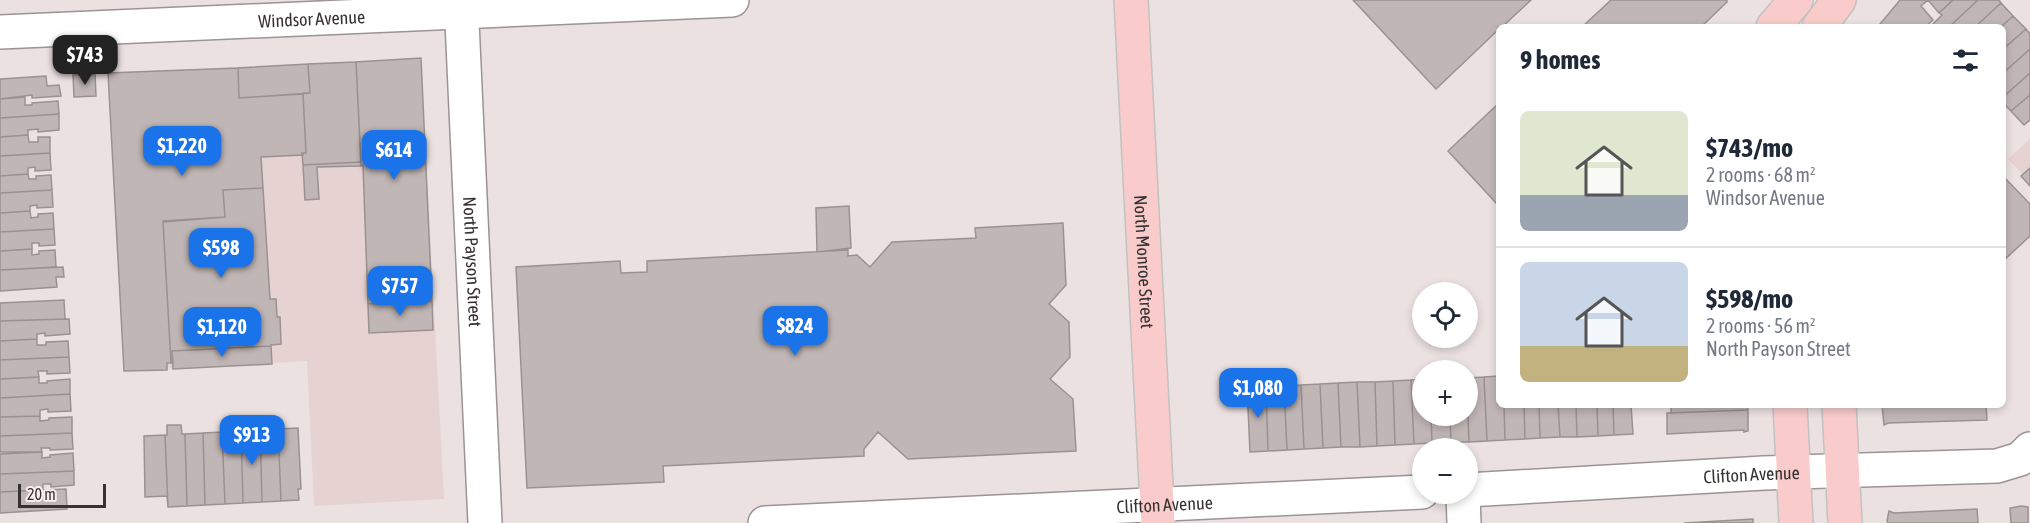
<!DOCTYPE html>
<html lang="en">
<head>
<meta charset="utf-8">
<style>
	body { margin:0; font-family:"Asap Condensed",sans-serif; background:#f2f2f3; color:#1f2937; height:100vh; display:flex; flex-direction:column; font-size:22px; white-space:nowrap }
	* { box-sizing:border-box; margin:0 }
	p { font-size:20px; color:#747a83 }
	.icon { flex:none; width:33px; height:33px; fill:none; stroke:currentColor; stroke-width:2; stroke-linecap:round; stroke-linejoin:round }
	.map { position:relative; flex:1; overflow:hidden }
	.details { position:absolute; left:1496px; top:24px; width:510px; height:384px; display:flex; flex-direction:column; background:#fff; border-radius:9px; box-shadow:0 3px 9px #0003 }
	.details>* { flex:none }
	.tools { position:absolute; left:1412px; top:282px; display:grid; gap:12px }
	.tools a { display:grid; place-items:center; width:66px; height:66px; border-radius:50%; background:#fff; box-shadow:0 3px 9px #0003; font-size:30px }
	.scale { position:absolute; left:18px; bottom:15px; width:88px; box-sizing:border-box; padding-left:6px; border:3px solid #373232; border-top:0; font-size:16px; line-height:21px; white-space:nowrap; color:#373232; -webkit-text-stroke:4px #faeeee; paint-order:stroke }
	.price { position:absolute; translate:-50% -51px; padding:0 14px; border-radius:12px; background:#1a73e8; color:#fff; font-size:20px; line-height:39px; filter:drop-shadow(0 2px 3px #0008) }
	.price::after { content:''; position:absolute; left:50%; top:36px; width:18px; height:14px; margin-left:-9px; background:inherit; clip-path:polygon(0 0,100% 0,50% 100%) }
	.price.active { background:#222; color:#fff }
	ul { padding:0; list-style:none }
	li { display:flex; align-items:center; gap:18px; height:150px; padding:0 24px }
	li+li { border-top:2px solid #e0e1e3 }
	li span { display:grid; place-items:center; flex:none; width:168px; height:120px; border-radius:9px; color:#555 }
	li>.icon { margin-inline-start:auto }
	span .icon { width:72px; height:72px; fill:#fffc; stroke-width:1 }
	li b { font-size:26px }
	h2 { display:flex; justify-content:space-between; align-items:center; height:72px; padding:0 24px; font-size:26px }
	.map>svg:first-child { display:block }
	.built { fill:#e6d2d1 }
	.building { fill:#c1b6b6; stroke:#9b9191; stroke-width:1.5 }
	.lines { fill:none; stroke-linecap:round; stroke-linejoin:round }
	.minor-casing { stroke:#9d9393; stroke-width:36 }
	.major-casing { stroke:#c3c2c2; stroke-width:36 }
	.minor { stroke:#fff; stroke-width:33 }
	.major { stroke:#f9cbcb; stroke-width:33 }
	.labels { text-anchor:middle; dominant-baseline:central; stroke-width:5; stroke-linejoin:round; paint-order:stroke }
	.street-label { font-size:18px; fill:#373232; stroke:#faeeee }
</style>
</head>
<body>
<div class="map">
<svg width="2030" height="523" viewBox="0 0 2030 523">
	<rect width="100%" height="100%" fill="#ece1e1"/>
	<path class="built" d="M421 58 444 499 314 506 307 361 124 371 108 73Z
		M2030 139V182L2008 159Z"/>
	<path class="building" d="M1353 0H1531L1502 27H1498V30L1436 89Z
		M1611 0H1727V2L1701 27H1582Z
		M1900 0H1928L1921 6 1933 20 1925 27H1882L1880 24Z
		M1928 0H1953L1939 13Z
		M1953 0H1978L1949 27H1930L1942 15 1939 13Z
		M1978 0H1999L2001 3 1975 27H1949Z
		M2001 3 2013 16 2001 27H1975Z
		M2013 16 2026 29 2002 50V27H2001Z
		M2026 29 2030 34V49L2002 74V50Z
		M2030 49V73L2002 98V74Z
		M421 58 432 301 368 304 363 165 361 166 356 62Z
		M356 62 361 162 303 165 302 153H306L303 93H310L308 64Z
		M308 64 310 93 239 98 238 68Z
		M238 68 239 98 303 94 306 153H302L303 155 261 157 263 188 223 190 225 217 163 221 171 363H167V370L124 371 108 73Z
		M2030 73V95L2011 111 2002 102V98Z
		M95 74 96 96 74 97 73 75Z
		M46 76 47 86 59 85 61 96 32 98V95L0 99V79Z
		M2030 95V120L2024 125 2011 111Z
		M25 97V105H32V103L58 101 59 114 0 118V99Z
		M1498 104V205L1448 151Z
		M59 114V130L38 132V129L28 130V135L0 137V118Z
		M28 135 29 142H38V137H50V153L0 156V137Z
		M50 153 51 170 35 171V167L28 168V174L0 176V156Z
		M361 162V166L317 167 319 199 305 200 303 165Z
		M2030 168V186L2021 176Z
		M28 174 29 179H36V176L51 175 52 190 0 193V176Z
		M2002 175 2030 204V236L2002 262Z
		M263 188 270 299H276L277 317H280L281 344 271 345V346L172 351 173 363H171L163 222 225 217 223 190Z
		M52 190 53 207 37 208V205L30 206V211L0 213V193Z
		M849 206 851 248 817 252 816 208Z
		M30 211 31 218 38 217V214L53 213 54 229 0 232V213Z
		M1063 223 1066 285 1049 304 1069 322 1070 357 1050 379 1073 399 1076 451 908 459 878 432 864 449V456L663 466 664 482 527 488 516 267 620 261 621 273 647 272V261L848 250V256L857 255 870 267 892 242 976 238 975 228Z
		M54 229 55 245 39 246V243H32V249L0 251V232Z
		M32 249V255L39 254V251L55 250 56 267 0 270V251Z
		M63 267 64 277H56L57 287 0 291V270Z
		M64 300 65 319 0 321V303Z
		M432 301 433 330 369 333 368 304Z
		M69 319 70 334 45 336V333L37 334V339L0 341V321Z
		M37 339V345H46V342L68 341 69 357 0 360V341Z
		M271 346 272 364 173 369 172 351Z
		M69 357 70 373 47 374V371H38L39 377 0 379V360Z
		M1498 376V405H1504L1505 440 1487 441 1484 377Z
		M39 377V383H47V381L70 379V394L0 398V379Z
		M1484 377 1487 441 1469 442 1467 378Z
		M1422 379V416H1431L1432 443 1414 444 1411 380Z
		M1411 380 1414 444 1395 445 1393 381Z
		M1393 381 1395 445 1377 446 1375 382Z
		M1357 382H1375L1377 446 1360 447Z
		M1357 382 1360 447H1341L1338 383Z
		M1338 383 1341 447 1323 448 1320 384Z
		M1320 384 1323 448 1304 449 1301 385Z
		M1301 385 1304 449 1287 450 1284 386Z
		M1284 386 1287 450 1268 451 1266 387Z
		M1247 387H1266L1268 451 1250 452Z
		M70 394 71 411 48 412V409L40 410V416L0 417V398Z
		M1467 400 1469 442H1451L1450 416H1467Z
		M1504 405H1524L1525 439 1505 440Z
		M1524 405H1539L1540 438 1525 439Z
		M1539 405H1558L1560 437 1540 438Z
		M1558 405H1576L1577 437H1560Z
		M1576 405H1597L1598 436 1577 437Z
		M1597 405H1613L1614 435 1598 436Z
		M1613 405H1631L1633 434 1614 435Z
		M1671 405H1747L1748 410 1671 413Z
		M1882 405H1986L1987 420 1888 423 1884 425Z
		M1748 410V431L1744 432V430L1667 434V413Z
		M40 416V421L49 420V418L72 417V433L0 436V417Z
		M1431 416H1450L1451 442 1432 443Z
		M260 423H276L277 429H278L281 501 262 502Z
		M167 425H181L182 434H185L187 506 168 507 165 435H167Z
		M298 428 301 489H298L299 500 281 501 278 429Z
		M260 430 262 502 243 503 241 431Z
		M241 431 243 503 225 504 222 432Z
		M222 432 225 504 205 505 203 433Z
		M72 433 73 449 50 450V448H41L42 452H0V436Z
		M203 433 205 505 187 506 185 434Z
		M165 435 168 507 167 496 145 497 144 436Z
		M42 452V458L50 457V455L73 453 74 471 0 474V454Z
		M74 471V485L51 487V484H43V490L0 492V474Z
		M66 489 67 509 0 513V492Z
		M2021 506 2028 507V523H2011L2010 508Z
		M1977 509 1978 523H1888L1887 521 1889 511 1894 513Z
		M1753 519V523H1684Z"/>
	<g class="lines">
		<g class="minor-casing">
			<g id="minor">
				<path id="s1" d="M461 0 485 523"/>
				<path id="s2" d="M0 32 732 0"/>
				<path id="s3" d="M1467 490 1764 473 1997 466 2020 459 2030 449"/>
				<path d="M1463 494 1464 523"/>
				<path id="s4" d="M765 523 1422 492"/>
			</g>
		</g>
		<g class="major-casing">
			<g id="major">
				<path id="s5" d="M1131 0 1158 523"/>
				<path d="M1773 27 1796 0"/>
				<path d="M1819 27 1839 0"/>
				<path d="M1790 405 1796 523"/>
				<path d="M1839 405 1845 523"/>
			</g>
		</g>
		<use href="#minor" class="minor"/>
		<use href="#major" class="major"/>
	</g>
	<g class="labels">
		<g class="street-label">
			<text stroke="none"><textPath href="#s2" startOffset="312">Windsor Avenue</textPath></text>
			<text stroke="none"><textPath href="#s5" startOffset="262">North Monroe Street</textPath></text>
			<text stroke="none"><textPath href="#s1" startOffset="262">North Payson Street</textPath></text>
			<text stroke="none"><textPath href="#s3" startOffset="285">Clifton Avenue</textPath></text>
			<text stroke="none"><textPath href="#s4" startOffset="400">Clifton Avenue</textPath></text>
		</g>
	</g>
</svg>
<div class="tools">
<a><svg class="icon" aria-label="locate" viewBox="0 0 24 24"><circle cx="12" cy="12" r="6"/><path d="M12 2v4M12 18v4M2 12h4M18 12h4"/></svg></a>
<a>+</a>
<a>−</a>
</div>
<div class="scale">20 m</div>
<b class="price active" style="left:85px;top:86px">$743</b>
<b class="price" style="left:182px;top:177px">$1,220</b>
<b class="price" style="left:394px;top:181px">$614</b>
<b class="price" style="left:221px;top:279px">$598</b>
<b class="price" style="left:400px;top:317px">$757</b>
<b class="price" style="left:795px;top:357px">$824</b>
<b class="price" style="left:222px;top:358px">$1,120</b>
<b class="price" style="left:1258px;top:419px">$1,080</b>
<b class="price" style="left:252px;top:466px">$913</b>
<section class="details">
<h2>9 homes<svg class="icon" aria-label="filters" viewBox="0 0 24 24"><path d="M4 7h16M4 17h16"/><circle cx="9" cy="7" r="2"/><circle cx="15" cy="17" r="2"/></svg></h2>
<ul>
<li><span style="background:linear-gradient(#dfe7d0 70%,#9aa5b1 0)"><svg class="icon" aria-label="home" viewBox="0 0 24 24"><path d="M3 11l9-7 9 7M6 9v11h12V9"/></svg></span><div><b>$743/mo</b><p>2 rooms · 68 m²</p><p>Windsor Avenue</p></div></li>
<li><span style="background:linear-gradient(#c9d6e8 70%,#c2b280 0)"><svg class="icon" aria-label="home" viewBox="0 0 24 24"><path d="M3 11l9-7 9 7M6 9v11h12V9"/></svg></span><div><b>$598/mo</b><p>2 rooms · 56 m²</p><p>North Payson Street</p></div></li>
</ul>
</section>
</div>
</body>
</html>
